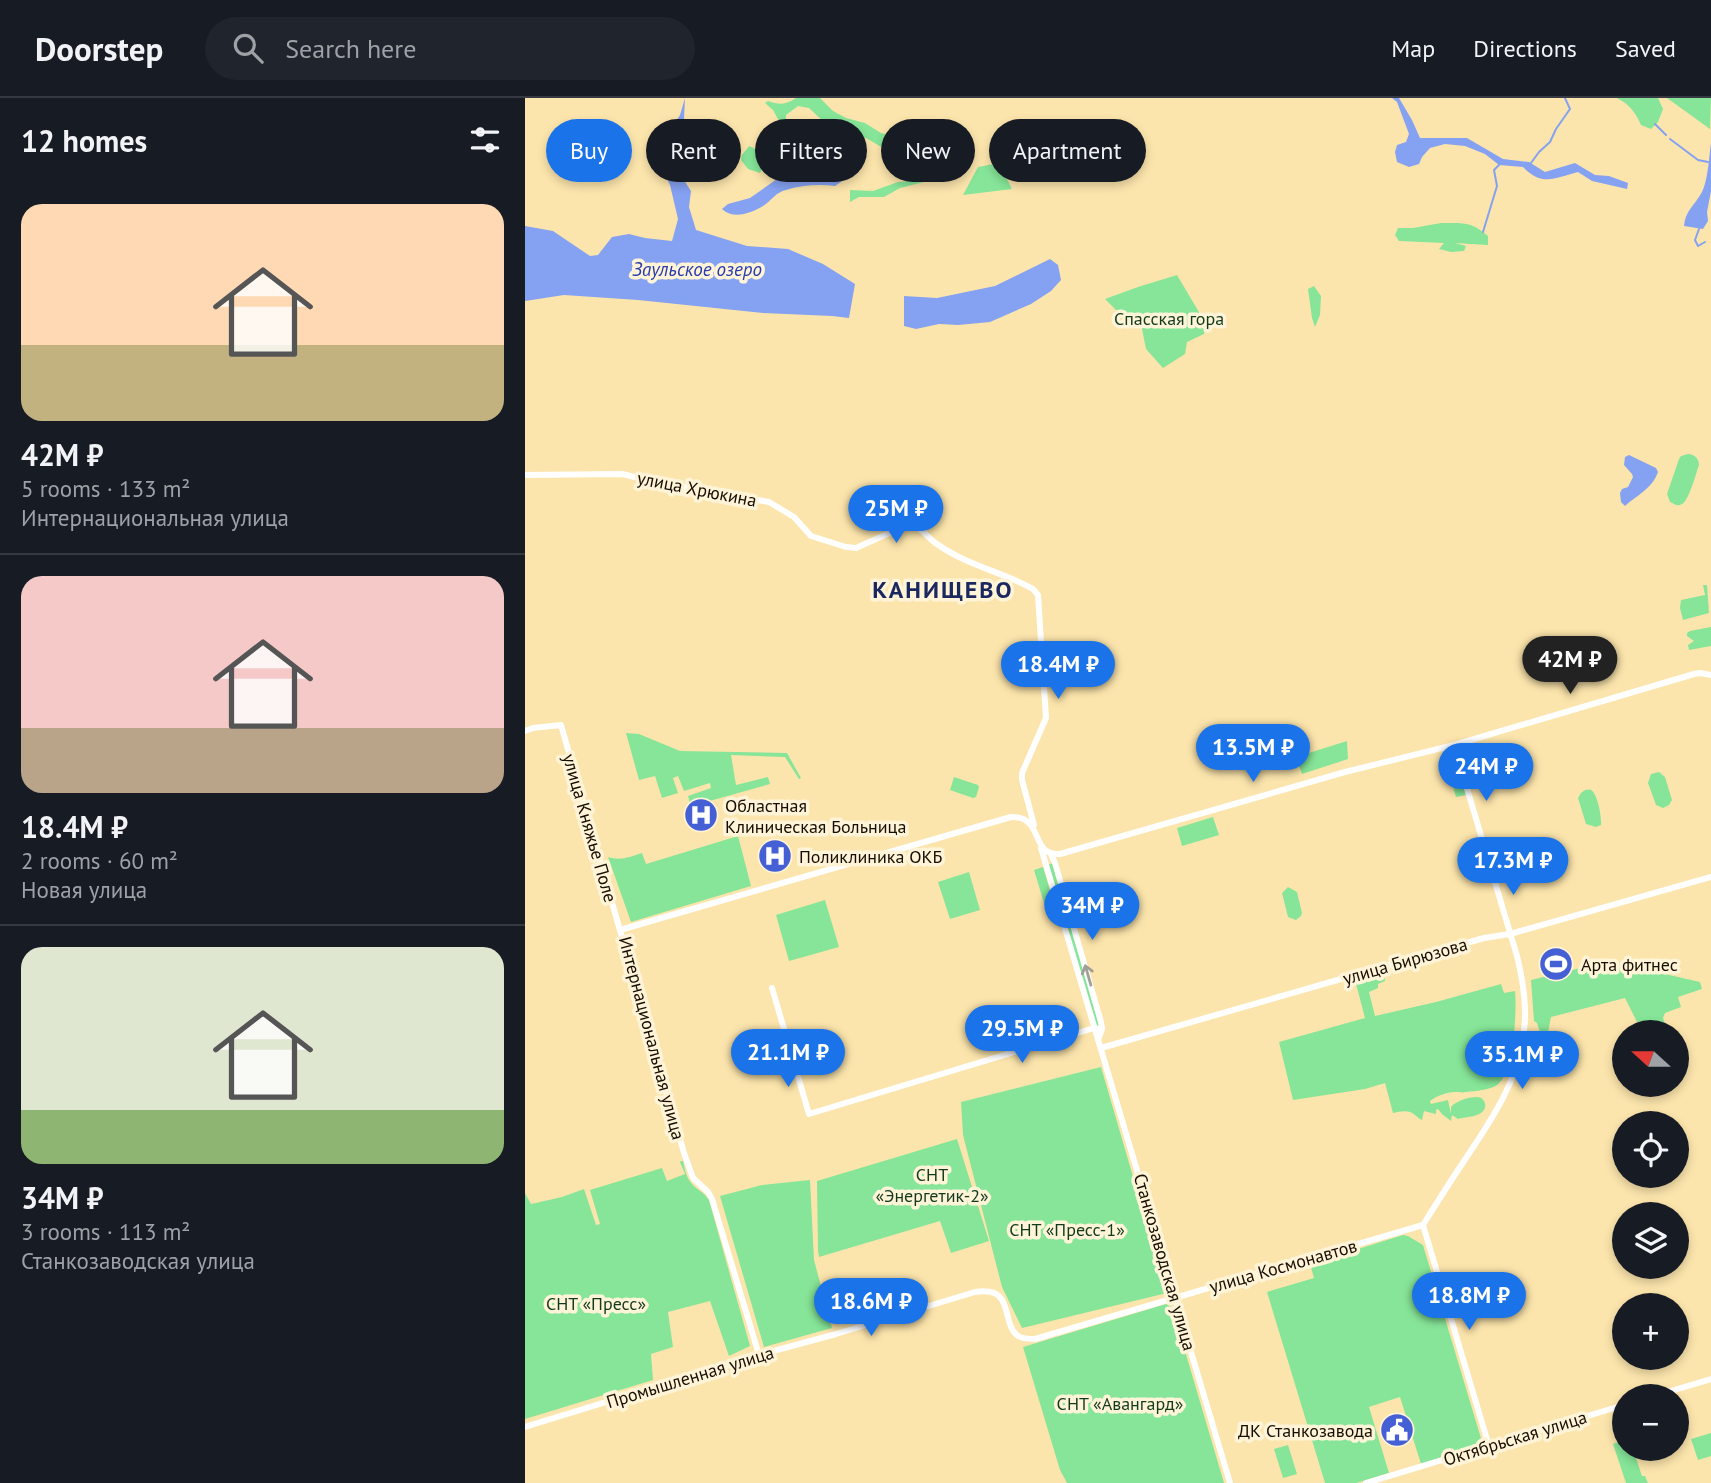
<!DOCTYPE html>
<html lang="en">
<head>
<meta charset="utf-8">
<style>
	body { margin:0; font-family:"PT Sans",sans-serif; background:#20242c; color:#f1f3f6; height:100vh; display:flex; flex-direction:column; font-size:26px; white-space:nowrap }
	* { box-sizing:border-box; margin:0 }
	p { font-size:23px; color:#9ea1a6 }
	.icon { flex:none; width:38px; height:38px; fill:none; stroke:currentColor; stroke-width:2; stroke-linecap:round; stroke-linejoin:round }
	.map { position:relative; flex:1; overflow:hidden }
	.sheet { display:flex; flex-direction:column; background:#171b24; width:525px }
	.sheet>* { flex:none }
	.hud { position:absolute; left:21px; top:21px; width:665px; height:63px; display:flex; gap:14px }
	.needle { width:46px; rotate:291deg }
	.buttons { position:absolute; left:1087px; top:922px; display:grid; gap:14px }
	.buttons a { display:grid; place-items:center; width:77px; height:77px; border-radius:50%; background:#171b24; box-shadow:0 4px 10px #0003; font-size:35px }
	.price { position:absolute; translate:-50% -60px; padding:0 16px; border-radius:24px; background:#1a73e8; color:#fff; font-size:23px; line-height:46px; filter:drop-shadow(0 2px 4px #0008) }
	.price::after { content:''; position:absolute; left:50%; top:42px; width:21px; height:16px; margin-left:-10px; background:inherit; clip-path:polygon(0 0,100% 0,50% 100%) }
	.price.active { background:#222; color:#fff }
	ul { padding:0; list-style:none }
	li { display:grid; align-content:center; gap:14px; height:371px; padding:0 21px }
	li+li { border-top:2px solid #363941 }
	li span { display:grid; place-items:center; height:217px; border-radius:21px; color:#555 }
	li>.icon { margin-inline-start:auto }
	span .icon { width:126px; height:126px; fill:#fffc; stroke-width:1 }
	li b { font-size:30px }
	h2 { display:flex; justify-content:space-between; align-items:center; height:84px; padding:0 21px; font-size:30px }
	.chip { padding:0 24px; border-radius:32px; background:#171b24; box-shadow:0 4px 10px #0003; font-size:24px; line-height:63px }
	.chip.active { background:#1a73e8; color:#fff }
	header { display:flex; align-items:center; gap:42px; box-sizing:border-box; height:98px; padding:0 35px; background:#171b24; border-bottom:2px solid #363941 }
	header strong { font-size:33px }
	nav { display:flex; gap:38px; margin-inline-start:auto; font-size:24px }
	.search { width:490px; height:63px; background:#20242c; display:flex; align-items:center; gap:18px; box-sizing:border-box; padding:0 24px; border-radius:38px; color:#9ea1a6; font-size:26px }
	main { display:flex; flex:1; min-height:0 }
	.map>svg:first-child { display:block }
	.green { fill:#86e598 }
	.water { fill:#85a1f1 }
	.lines { fill:none; stroke-linecap:round; stroke-linejoin:round }
	.stream { stroke:#85a1f1; stroke-width:2 }
	.secondary { stroke:#fff; stroke-width:6 }
	.oneway { stroke:#a29f99 }
	.labels { text-anchor:middle; dominant-baseline:central; stroke-width:7; stroke-linejoin:round; paint-order:stroke }
	.park-label { font-size:18px; fill:#113b1c; stroke:#fff4d8 }
	.street-label { font-size:18px; fill:#160e00; stroke:#fff4d8 }
	.poi-label { font-size:18px; fill:#160e00; stroke:#fff4d8; text-anchor:start }
	.water-label { font-size:19px; font-style:italic; fill:#273bad; stroke:#fff4d8 }
	.district-label { font-size:24px; font-weight:bold; letter-spacing:2px; fill:#1a285f; stroke:#fff4d8 }
</style>
</head>
<body>
<header>
<strong>Doorstep</strong>
<div class="search"><svg class="icon" aria-label="search" viewBox="0 0 24 24"><circle cx="10" cy="10" r="6"/><path d="M15 15l6 6"/></svg>Search here</div>
<nav><a>Map</a><a>Directions</a><a>Saved</a></nav>
</header>
<main>
<section class="sheet">
<h2>12 homes<svg class="icon" aria-label="filters" viewBox="0 0 24 24"><path d="M4 7h16M4 17h16"/><circle cx="9" cy="7" r="2"/><circle cx="15" cy="17" r="2"/></svg></h2>
<ul>
<li><span style="background:linear-gradient(#ffd9b3 65%,#c2b280 0)"><svg class="icon" aria-label="home" viewBox="0 0 24 24"><path d="M3 11l9-7 9 7M6 9v11h12V9"/></svg></span><div><b>42M ₽</b><p>5 rooms · 133 m²</p><p>Интернациональная улица</p></div></li>
<li><span style="background:linear-gradient(#f6c9c9 70%,#b9a48a 0)"><svg class="icon" aria-label="home" viewBox="0 0 24 24"><path d="M3 11l9-7 9 7M6 9v11h12V9"/></svg></span><div><b>18.4M ₽</b><p>2 rooms · 60 m²</p><p>Новая улица</p></div></li>
<li><span style="background:linear-gradient(#dfe7d0 75%,#8fb573 0)"><svg class="icon" aria-label="home" viewBox="0 0 24 24"><path d="M3 11l9-7 9 7M6 9v11h12V9"/></svg></span><div><b>34M ₽</b><p>3 rooms · 113 m²</p><p>Станкозаводская улица</p></div></li>
</ul>
</section>
<div class="map">
<svg width="1186" height="1385" viewBox="0 0 1186 1385">
	<rect width="100%" height="100%" fill="#fce5ac"/>
	<path class="green" d="M271 0H295L308 13 321 20 340 25 356 35 374 39 403 63 358 50 341 40 317 33 302 27 284 10 273 8 261 17V23L255 35 258 46 255 52 251 54 252 43 247 33 254 23 248 12 240 5 243 3C255 7 261 7 271 0Z
		M1092 0H1133L1138 11 1133 24 1126 31 1116 27C1111 15 1104 6 1092 0Z
		M1142 0H1186L1185 31Z
		M224 48C235 52 243 63 235 75L223 71 216 62 217 57Z
		M474 65 487 91 438 97 453 69Z
		M411 81 375 90 359 99H334L325 104V92L348 93 373 84Z
		M916 125C938 125 946 123 963 138V147L930 145 941 148 939 153 926 154 914 151 919 145 874 143 870 137 873 130H888Z
		M652 177 681 226 679 236 662 244 660 256 638 270 621 251 616 226 599 220 580 201 613 189Z
		M789 188 796 198 795 217 790 229 787 220 783 191Z
		M1163 356C1169 356 1174 360 1174 367 1171 375 1164 403 1157 406 1152 409 1150 406 1145 404L1142 396 1154 361 1156 358Z
		M1178 487H1182L1184 515 1158 522 1155 510 1156 502 1180 497Z
		M1186 529V548L1164 552 1163 547 1169 543 1162 538V535L1165 533Z
		M101 635 114 636 155 653 262 655 276 680 274 681 260 659 206 657 211 687 243 679 245 686 181 704 179 701 165 705 163 698 186 690 185 685 159 693 153 678 148 680 153 695 137 700 130 678 114 682Z
		M822 643 823 661 777 676 771 659Z
		M929 654 941 697 931 699 919 657Z
		M1134 674 1140 679 1147 702 1144 707 1138 710 1131 707 1123 685 1126 676Z
		M429 679 453 687 454 689 451 699 448 700 425 692Z
		M1060 692C1062 692 1064 691 1066 692 1073 696 1077 721 1076 727L1071 729 1061 726 1053 700 1056 695Z
		M688 719 694 737 657 748 652 730Z
		M213 738 226 788 106 824 83 759C95 763 105 759 117 755L121 766Z
		M528 765 576 928 571 930 522 767Z
		M518 769 531 812 522 815 509 772Z
		M444 774 455 812 425 821 413 784Z
		M763 789 772 794 777 815 776 818 771 822 763 819 757 795Z
		M300 802 314 849 264 863 251 817Z
		M1072 866H1096L1175 884 1177 891 1153 899 1156 909 1140 915 1138 920 1141 929 1120 934H1117L1100 900 1026 919 1020 950 1012 925 1009 923 1006 882Z
		M850 877 859 878 860 883 853 886V890L844 894 850 918 911 904 976 886 979 895 990 893C992 912 989 976 972 987 965 992 950 993 941 994 937 995 934 994 930 994 922 994 911 998 905 1003L906 1006 923 1002 926 1016V1009C931 1003 943 999 952 999 961 999 963 1011 956 1015 950 1019 940 1019 933 1021L927 1017 926 1023 917 1016 913 1011 911 1012V1016L899 1013 897 1022C894 1021 893 1019 890 1017 884 1011 874 1014 868 1015L860 985 840 991 768 1002 754 944 840 920 830 882Z
		M576 969 642 1195 497 1230 477 1189 438 1037 436 1004Z
		M432 1041 464 1143 426 1155 415 1123 294 1159 293 1152 292 1083Z
		M156 1063H158C160 1072 161 1079 167 1086 172 1092 179 1094 184 1102L225 1248 204 1258 185 1203 143 1214 148 1249 126 1256 128 1282 0 1321V1095L6 1106 37 1099 59 1091 71 1127 75 1126 65 1092 137 1070 142 1083 160 1076 155 1064Z
		M285 1082 289 1162 307 1230 239 1249 195 1098 237 1087Z
		M878 1137 883 1138 898 1147 958 1347 896 1366 875 1299 844 1309 864 1375 831 1385H800L742 1194 789 1180 785 1166Z
		M641 1206 647 1209 699 1385H542L535 1372 498 1249Z
		M1186 1335V1358L1173 1362 1166 1341Z
		M1099 1342V1351H1108L1117 1378H1120L1123 1385H1101L1088 1346Z
		M763 1347 772 1376 758 1380 749 1351Z"/>
	<path class="water" d="M160 0 159 21 153 40 160 61 155 76 166 93 164 109 171 132 222 148 263 151 298 166 330 186 324 220 307 218 238 215 113 202 39 197 0 203V128L28 133 65 158 73 157 87 139 104 136 120 140 147 143 153 121 145 87 141 79 144 67 152 58 143 44V36L155 17Z
		M867 0H874L887 22 895 40H942L978 61 1004 64 1020 74 1050 65 1070 77 1084 78 1103 85 1102 91 1067 83 1053 74C1030 80 1017 89 998 69L974 67 960 56 940 48 920 46 905 50 897 59 894 66 884 69 872 64 870 54 872 47 881 44 884 36 872 4Z
		M1186 45V93L1182 114 1183 123 1178 131 1159 128C1160 113 1170 107 1177 94 1183 82 1184 59 1186 45Z
		M302 75 313 78 316 84 310 88C295 86 276 87 261 92 251 94 246 103 238 108 226 115 209 122 197 111L203 106 225 100 252 81Z
		M525 161 533 167 536 182 526 193 506 206 465 224 433 227 414 226 391 231 379 228V198L412 200 470 188Z
		M1104 357 1131 370 1133 374C1127 391 1112 397 1100 408L1096 404 1095 395 1097 391 1103 389 1108 379 1107 376 1099 367 1100 359Z"/>
	<g class="lines">
		<path class="stream" d="M1130 26 1141 37
			M1145 41 1173 62 1183 64
			M1006 65 1014 54 1025 44 1031 31 1045 11 1040 0
			M1174 131 1170 142 1173 148 1180 144
			M958 134 972 88 969 72 974 67"/>
		<path class="secondary" d="M0 377 97 376 131 384 244 404 269 419 286 438 321 449 331 450 380 428C395 425 401 439 412 446 441 467 478 474 508 491L513 497 521 620 497 675V682L509 727
			M0 633 8 630 36 627 159 1055 168 1080 183 1094 187 1101 234 1257
			M929 647 992 858C998 882 1002 908 999 933 994 982 966 1023 939 1063 925 1084 911 1106 898 1127L964 1348
			M516 750 705 1385
			M526 756 530 765 576 924 577 931 573 942
			M95 832 486 719C520 718 504 758 535 756L820 674 929 647 1169 576 1175 575 1186 577
			M247 890 284 1016 569 930 574 931 577 929
			M576 950 959 840 985 836 1186 779
			M1129 1298 1186 1281
			M0 1329 234 1257 311 1236 450 1194C491 1187 475 1225 493 1238 498 1241 504 1241 510 1241L898 1127
			M841 1385 1099 1307"/>
	</g>
	<defs><path id="oneway-shaft" d="M-6 0H5M1.5-3L5.5 0L1.5 3" fill="none" stroke-width="1.6" stroke-linecap="round" stroke-linejoin="round" transform="scale(1.75)"/></defs>
	<use class="oneway" href="#oneway-shaft" transform="translate(563 877) rotate(-106)"/>
	<defs>
		<g id="hospital-disc" transform="scale(1.75)"><circle r="9.5" fill="#4460d4" stroke="#fff4d8"/><path d="M-5-5h3v3.5h4V-5h3V5h-3V1.5h-4V5h-3Z" fill="#fff"/></g>
		<g id="stadium-disc" transform="scale(1.75)"><circle r="9.5" fill="#4460d4" stroke="#fff4d8"/><path d="M0-5a6.5 5 0 1 0 0 10a6.5 5 0 1 0 0-10ZM-3.5-1.8h7v3.6h-7Z" fill="#fff"/></g>
		<g id="civic-disc" transform="scale(1.75)"><circle r="9.5" fill="#4460d4" stroke="#fff4d8"/><path d="M-.6-6.5H3V-4.5H.6V-3L4-1V1h2V6H-6V1h2V-1L-.6-3ZM-1.2 2.5V6h2.4V2.5Z" fill="#fff"/></g>
	</defs>
	<g fill-rule="evenodd">
		<use href="#hospital-disc" x="176" y="717"/>
		<use href="#hospital-disc" x="250" y="758"/>
		<use href="#stadium-disc" x="1031" y="866"/>
		<use href="#civic-disc" x="872" y="1332"/>
	</g>
	<g class="labels">
		<g class="park-label">
			<text x="644" y="220">Спасская гора</text>
			<text x="407" y="1076">СНТ<tspan x="407" dy="21">«Энергетик-2»</tspan></text>
			<text x="542" y="1131">СНТ «Пресс-1»</text>
			<text x="71" y="1205">СНТ «Пресс»</text>
			<text x="595" y="1305">СНТ «Авангард»</text>
		</g>
		<g class="street-label">
			<text transform="translate(172 391) rotate(11)">улица Хрюкина</text>
			<text transform="translate(65 730) rotate(74)">улица Княжье Поле</text>
			<text transform="translate(880 863) rotate(-16)">улица Бирюзова</text>
			<text transform="translate(127 940) rotate(75)">Интернациональная улица</text>
			<text transform="translate(640 1164) rotate(74)">Станкозаводская улица</text>
			<text transform="translate(758 1168) rotate(-16)">улица Космонавтов</text>
			<text transform="translate(165 1279) rotate(-17)">Промышленная улица</text>
			<text transform="translate(990 1340) rotate(-17)">Октябрьская улица</text>
		</g>
		<g class="poi-label">
			<text x="200" y="707">Областная<tspan x="200" dy="21">Клиническая Больница</tspan></text>
			<text x="274" y="758">Поликлиника ОКБ</text>
			<text x="1056" y="866">Арта фитнес</text>
			<text x="848" y="1332" text-anchor="end">ДК Станкозавода</text>
		</g>
		<g class="water-label">
			<text x="172" y="171">Заульское озеро</text>
		</g>
		<g class="district-label">
			<text x="418" y="491">КАНИЩЕВО</text>
		</g>
	</g>
</svg>
<div class="buttons">
<a><svg class="needle" viewBox="-14 -14 28 28"><path d="M0-13l5 13h-10z" fill="#e53935"/><path d="M0 13l5-13h-10z" fill="#9ea1a6"/></svg></a>
<a><svg class="icon" aria-label="locate" viewBox="0 0 24 24"><circle cx="12" cy="12" r="6"/><path d="M12 2v4M12 18v4M2 12h4M18 12h4"/></svg></a>
<a><svg class="icon" aria-label="layers" viewBox="0 0 24 24"><path d="M12 4l9 5-9 5-9-5zM3 14l9 5 9-5"/></svg></a>
<a>+</a>
<a>−</a>
</div>
<b class="price" style="left:371px;top:447px">25M ₽</b>
<b class="price active" style="left:1045px;top:598px">42M ₽</b>
<b class="price" style="left:533px;top:603px">18.4M ₽</b>
<b class="price" style="left:728px;top:686px">13.5M ₽</b>
<b class="price" style="left:961px;top:705px">24M ₽</b>
<b class="price" style="left:988px;top:799px">17.3M ₽</b>
<b class="price" style="left:567px;top:844px">34M ₽</b>
<b class="price" style="left:497px;top:967px">29.5M ₽</b>
<b class="price" style="left:263px;top:991px">21.1M ₽</b>
<b class="price" style="left:997px;top:993px">35.1M ₽</b>
<b class="price" style="left:944px;top:1234px">18.8M ₽</b>
<b class="price" style="left:346px;top:1240px">18.6M ₽</b>
<div class="hud">
<a class="chip active">Buy</a>
<a class="chip">Rent</a>
<a class="chip">Filters</a>
<a class="chip">New</a>
<a class="chip">Apartment</a>
</div>
</div>
</main>
</body>
</html>
